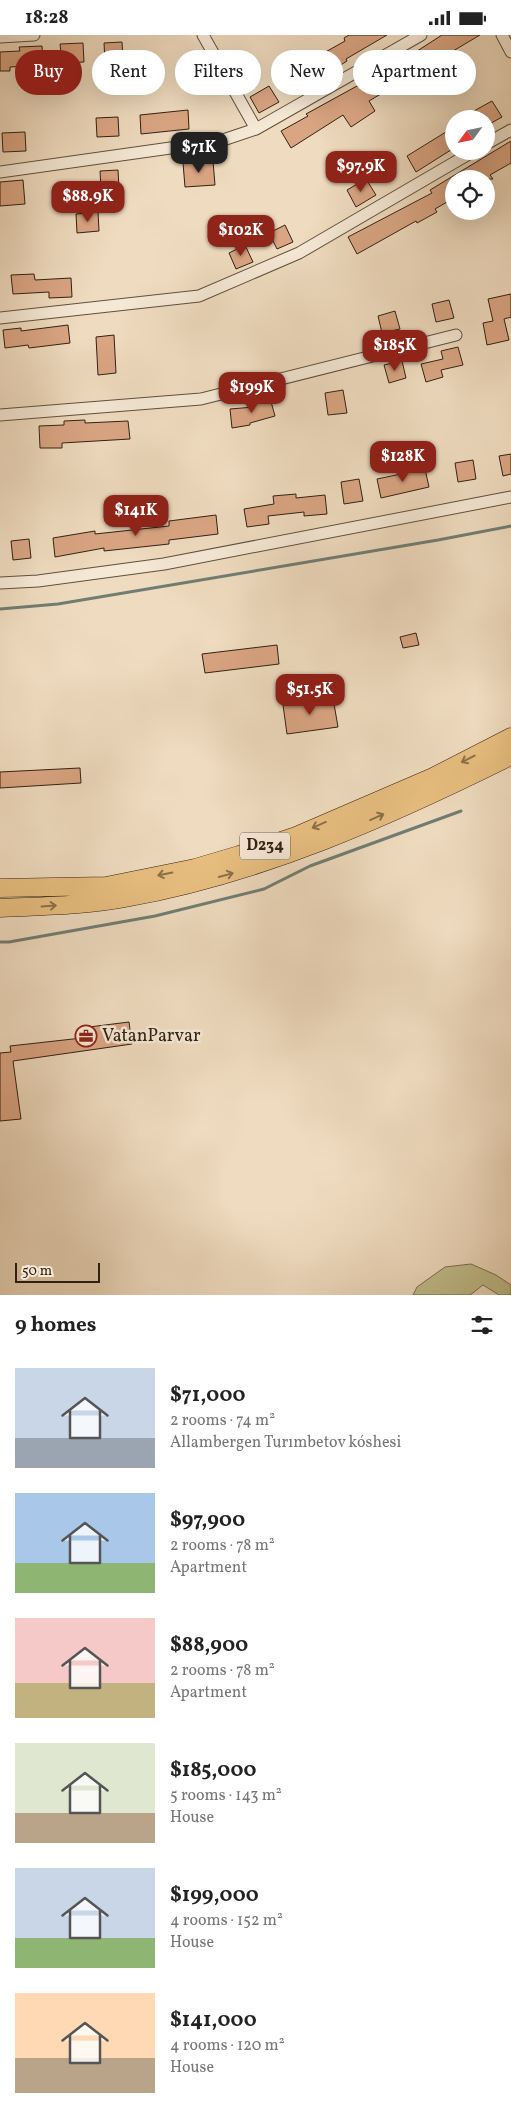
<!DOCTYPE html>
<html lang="en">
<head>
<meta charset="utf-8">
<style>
	body { margin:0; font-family:Vollkorn,serif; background:#f6f6f6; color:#222; height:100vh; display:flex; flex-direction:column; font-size:19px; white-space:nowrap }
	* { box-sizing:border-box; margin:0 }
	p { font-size:16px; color:#767676 }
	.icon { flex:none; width:28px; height:28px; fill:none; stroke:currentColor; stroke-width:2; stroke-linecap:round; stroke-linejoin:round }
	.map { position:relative; height:1260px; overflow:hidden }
	.sheet { display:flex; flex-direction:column; background:#fff; flex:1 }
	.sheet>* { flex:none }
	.hud { position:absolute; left:15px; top:15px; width:481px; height:45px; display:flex; gap:10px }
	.needle { width:32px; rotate:237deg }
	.buttons { position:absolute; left:445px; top:75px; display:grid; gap:10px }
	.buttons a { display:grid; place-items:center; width:50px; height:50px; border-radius:50%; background:#fff; box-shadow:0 5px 20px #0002; font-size:25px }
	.scale { position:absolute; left:15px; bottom:12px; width:85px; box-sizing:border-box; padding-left:5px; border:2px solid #312113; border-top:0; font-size:14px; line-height:18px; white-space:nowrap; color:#312113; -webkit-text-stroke:4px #f5e8d5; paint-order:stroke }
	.price { position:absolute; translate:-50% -42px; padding:0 11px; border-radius:10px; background:#8f2418; color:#fff; font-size:16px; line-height:32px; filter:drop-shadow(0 1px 2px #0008) }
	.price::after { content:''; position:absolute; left:50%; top:30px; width:15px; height:11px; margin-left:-8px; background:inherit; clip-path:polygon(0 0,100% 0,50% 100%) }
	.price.active { background:#222; color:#fff }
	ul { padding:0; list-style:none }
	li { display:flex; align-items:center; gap:15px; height:125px; padding:0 15px }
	li span { display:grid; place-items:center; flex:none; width:140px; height:100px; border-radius:0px; color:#555 }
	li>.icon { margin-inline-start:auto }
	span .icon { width:60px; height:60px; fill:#fffc; stroke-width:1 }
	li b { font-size:21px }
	h2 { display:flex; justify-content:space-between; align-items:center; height:60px; padding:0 15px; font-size:21px }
	.chip { padding:0 18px; border-radius:22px; background:#fff; box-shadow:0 5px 20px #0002; font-size:18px; line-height:45px }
	.chip.active { background:#8f2418; color:#fff }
	.status { display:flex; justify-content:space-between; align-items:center; height:35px; padding:0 25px; background:#fff; direction:ltr }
	.status svg { height:14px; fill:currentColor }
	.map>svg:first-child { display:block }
	.green { fill:#c1be8c; stroke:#797050 }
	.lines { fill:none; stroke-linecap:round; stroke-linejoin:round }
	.stream { stroke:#707d73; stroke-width:3 }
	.building { fill:#daa583; stroke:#312113 }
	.street-casing { stroke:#60503e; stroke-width:13 }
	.primary-casing { stroke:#312113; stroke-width:19 }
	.street { stroke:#f5e8d5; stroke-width:11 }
	.primary { stroke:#e8be80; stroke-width:18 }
	.oneway { stroke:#8c704a }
	.labels { text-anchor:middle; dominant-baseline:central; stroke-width:5; stroke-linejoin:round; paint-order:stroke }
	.shield { fill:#f5e8d5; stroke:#6c5d4d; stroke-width:1 }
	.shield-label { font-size:16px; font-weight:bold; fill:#312113 }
	.poi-label { font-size:18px; fill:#312113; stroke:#f5e8d5; text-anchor:start }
</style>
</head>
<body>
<div class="status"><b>18:28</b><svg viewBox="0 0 49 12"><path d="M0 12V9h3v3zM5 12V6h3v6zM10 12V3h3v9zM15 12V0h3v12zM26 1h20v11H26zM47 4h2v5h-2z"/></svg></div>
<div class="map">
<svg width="511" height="1260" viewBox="0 0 511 1260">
	<rect width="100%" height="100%" fill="#efdbbf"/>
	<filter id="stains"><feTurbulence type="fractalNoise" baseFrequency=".004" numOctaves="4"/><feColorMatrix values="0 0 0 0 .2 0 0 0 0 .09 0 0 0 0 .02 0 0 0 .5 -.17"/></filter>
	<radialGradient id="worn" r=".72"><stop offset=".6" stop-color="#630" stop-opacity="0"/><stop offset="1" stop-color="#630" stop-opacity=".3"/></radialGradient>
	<path class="green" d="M471 1229 496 1240 511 1250V1260H499L483 1250 470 1260H413L417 1252 445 1232Z"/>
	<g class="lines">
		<path class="stream" d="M0 574 58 569 438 505 511 491
			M0 907H9L155 881 264 854 310 831 461 776"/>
	</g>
	<path class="building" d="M349 0H387L346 24 347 26 328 38 326 34 294 52 285 36 304 24 306 28 345 6 344 3Z
		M442 0H480L369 66 375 76 351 92 343 80 291 113 281 96 308 81 306 79 397 29Z
		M122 7 123 25 105 26 104 8Z
		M83 8 84 27 62 28 60 9Z
		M42 11 43 30 10 32V36H0V17L20 16 19 12Z
		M269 51 279 67 259 78 250 62Z
		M492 66 502 82 486 91V84H476L472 77Z
		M188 75 189 94 141 99 140 80Z
		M118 82 119 101 97 102 96 83Z
		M454 92V113L416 137 407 121Z
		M25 97 26 116 3 117 2 98Z
		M511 106V128L490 140 493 144H454V163L435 174 437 177 417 188 416 186 357 219 348 202 432 158 430 155Z
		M213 126 215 150 185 152 183 128Z
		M118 135 119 153 101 154 100 136Z
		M366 144 376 160 356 172 347 155Z
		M23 145 25 169 0 171V147Z
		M98 177 99 196 77 198 76 179Z
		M285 190 293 207 277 214 269 198Z
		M245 210 253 227 236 234 229 218Z
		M34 239 35 245 71 243 72 262 49 263V257L13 259 11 240Z
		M511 259V282L504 284 509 305 487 310 483 288 493 286 488 264Z
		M449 265 454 283 436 287 432 269Z
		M395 276 400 294 382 298 378 281Z
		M68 290 70 308 29 313 28 310 5 313 3 295 21 293V296Z
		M114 300 116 338 98 340 96 302Z
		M458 312 463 330 441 335 443 342 426 347 421 329 443 324 441 316Z
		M402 326 406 343 389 348 384 330Z
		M343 355 347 378 328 380 325 358Z
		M270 363 275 381 250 388V390L232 393 230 374 254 372 253 368Z
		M85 385V388L128 386 130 404 62 408V413H40L39 391 64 390V386Z
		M511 419V439L503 441 499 421Z
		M473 425 476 444 458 447 455 428Z
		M425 434 429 452 381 463 377 444Z
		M359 444 363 466 344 469 341 447Z
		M296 459V463L325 460 327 479 304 481V477L268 481 269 489 247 492 244 474 274 469 273 461Z
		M216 480 218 499 169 505V509L104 516V513L55 522 53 503 95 496V499L169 491V486Z
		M29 504 31 523 13 525 11 506Z
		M416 598 419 610 403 613 400 602Z
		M277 610 279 629 205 638 202 619Z
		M333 663 338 692 287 699 283 670Z
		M80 733 81 748 0 753V737Z
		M129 987 132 1009 13 1026 21 1084 0 1086V1018L11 1017 10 1011 82 1003 81 993Z"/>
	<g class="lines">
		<g class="street-casing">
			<path id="street" d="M203 0 256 94
				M502 0 511 17
				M0 2 34 0
				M486 109 511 95
				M0 137 220 106 256 94 421 0
				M0 283 199 261 299 218 474 116
				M0 380 201 364 456 300
				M0 548 38 546 164 529 511 462"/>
		</g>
		<g class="primary-casing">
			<path id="primary" d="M0 853 106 851 195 833 239 820 296 801 433 742 511 702
				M0 873C41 871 84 871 125 863 261 839 388 782 511 721"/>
		</g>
		<use href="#street" class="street"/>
		<use href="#primary" class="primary"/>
	</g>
	<defs><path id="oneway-shaft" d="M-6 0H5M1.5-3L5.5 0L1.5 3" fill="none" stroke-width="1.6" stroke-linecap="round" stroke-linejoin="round" transform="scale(1.25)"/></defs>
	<g class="oneway">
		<use href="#oneway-shaft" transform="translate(468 724) rotate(153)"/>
		<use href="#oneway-shaft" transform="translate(377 782) rotate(-24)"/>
		<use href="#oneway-shaft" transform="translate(319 790) rotate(156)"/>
		<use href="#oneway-shaft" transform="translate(165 839) rotate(169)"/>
		<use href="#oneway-shaft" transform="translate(226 840) rotate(-15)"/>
		<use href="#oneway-shaft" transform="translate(49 871) rotate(-4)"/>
	</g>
	<defs>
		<g id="office-ring" transform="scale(1.125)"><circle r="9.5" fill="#f5e8d5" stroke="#8f2418" stroke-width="1.5"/><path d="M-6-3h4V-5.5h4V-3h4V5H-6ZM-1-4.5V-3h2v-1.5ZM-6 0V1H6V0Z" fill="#8f2418"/></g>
	</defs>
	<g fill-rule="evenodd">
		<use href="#office-ring" x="86" y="1001"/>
	</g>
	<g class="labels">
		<rect class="shield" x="240" y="797.5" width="50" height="27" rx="4"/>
		<g class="shield-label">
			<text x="265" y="811">D234</text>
		</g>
		<g class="poi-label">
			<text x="102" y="1001">VatanParvar</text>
		</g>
	</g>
	<rect width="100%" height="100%" filter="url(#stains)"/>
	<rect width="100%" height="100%" fill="url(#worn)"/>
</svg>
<div class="buttons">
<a><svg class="needle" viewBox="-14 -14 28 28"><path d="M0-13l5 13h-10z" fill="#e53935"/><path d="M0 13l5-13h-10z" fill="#767676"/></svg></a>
<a><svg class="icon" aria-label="locate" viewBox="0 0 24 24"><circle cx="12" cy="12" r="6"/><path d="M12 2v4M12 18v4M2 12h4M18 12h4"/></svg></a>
</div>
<div class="scale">50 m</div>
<b class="price active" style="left:199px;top:139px">$71K</b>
<b class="price" style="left:361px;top:158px">$97.9K</b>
<b class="price" style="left:88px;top:188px">$88.9K</b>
<b class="price" style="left:241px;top:222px">$102K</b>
<b class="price" style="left:395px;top:337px">$185K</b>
<b class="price" style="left:252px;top:379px">$199K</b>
<b class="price" style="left:403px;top:448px">$128K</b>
<b class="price" style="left:136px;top:502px">$141K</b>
<b class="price" style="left:310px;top:681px">$51.5K</b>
<div class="hud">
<a class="chip active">Buy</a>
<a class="chip">Rent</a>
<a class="chip">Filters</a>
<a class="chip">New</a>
<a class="chip">Apartment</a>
</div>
</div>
<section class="sheet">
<h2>9 homes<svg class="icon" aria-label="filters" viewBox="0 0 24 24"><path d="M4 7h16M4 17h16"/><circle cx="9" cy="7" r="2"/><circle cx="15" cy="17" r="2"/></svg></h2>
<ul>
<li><span style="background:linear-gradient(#c9d6e8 70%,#9aa5b1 0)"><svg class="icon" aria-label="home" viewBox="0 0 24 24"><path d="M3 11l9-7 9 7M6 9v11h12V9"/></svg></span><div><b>$71,000</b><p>2 rooms · 74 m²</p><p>Allambergen Turımbetov kóshesi</p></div></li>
<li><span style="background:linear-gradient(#a9c7e8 70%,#8fb573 0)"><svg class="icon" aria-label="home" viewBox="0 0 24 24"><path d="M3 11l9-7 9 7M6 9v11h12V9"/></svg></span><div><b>$97,900</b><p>2 rooms · 78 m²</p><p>Apartment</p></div></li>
<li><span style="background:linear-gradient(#f6c9c9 65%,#c2b280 0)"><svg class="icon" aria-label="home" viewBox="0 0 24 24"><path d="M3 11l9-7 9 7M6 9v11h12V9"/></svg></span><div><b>$88,900</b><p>2 rooms · 78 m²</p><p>Apartment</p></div></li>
<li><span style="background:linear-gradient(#dfe7d0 70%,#b9a48a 0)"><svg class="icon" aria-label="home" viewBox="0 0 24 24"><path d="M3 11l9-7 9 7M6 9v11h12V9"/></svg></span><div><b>$185,000</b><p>5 rooms · 143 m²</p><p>House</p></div></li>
<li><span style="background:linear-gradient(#c9d6e8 70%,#8fb573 0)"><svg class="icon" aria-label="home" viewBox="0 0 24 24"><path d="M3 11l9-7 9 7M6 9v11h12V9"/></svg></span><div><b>$199,000</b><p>4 rooms · 152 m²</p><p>House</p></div></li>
<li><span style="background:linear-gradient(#ffd9b3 65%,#b9a48a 0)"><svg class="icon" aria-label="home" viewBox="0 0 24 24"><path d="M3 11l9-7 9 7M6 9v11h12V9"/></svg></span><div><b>$141,000</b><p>4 rooms · 120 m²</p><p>House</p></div></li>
</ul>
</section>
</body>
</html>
